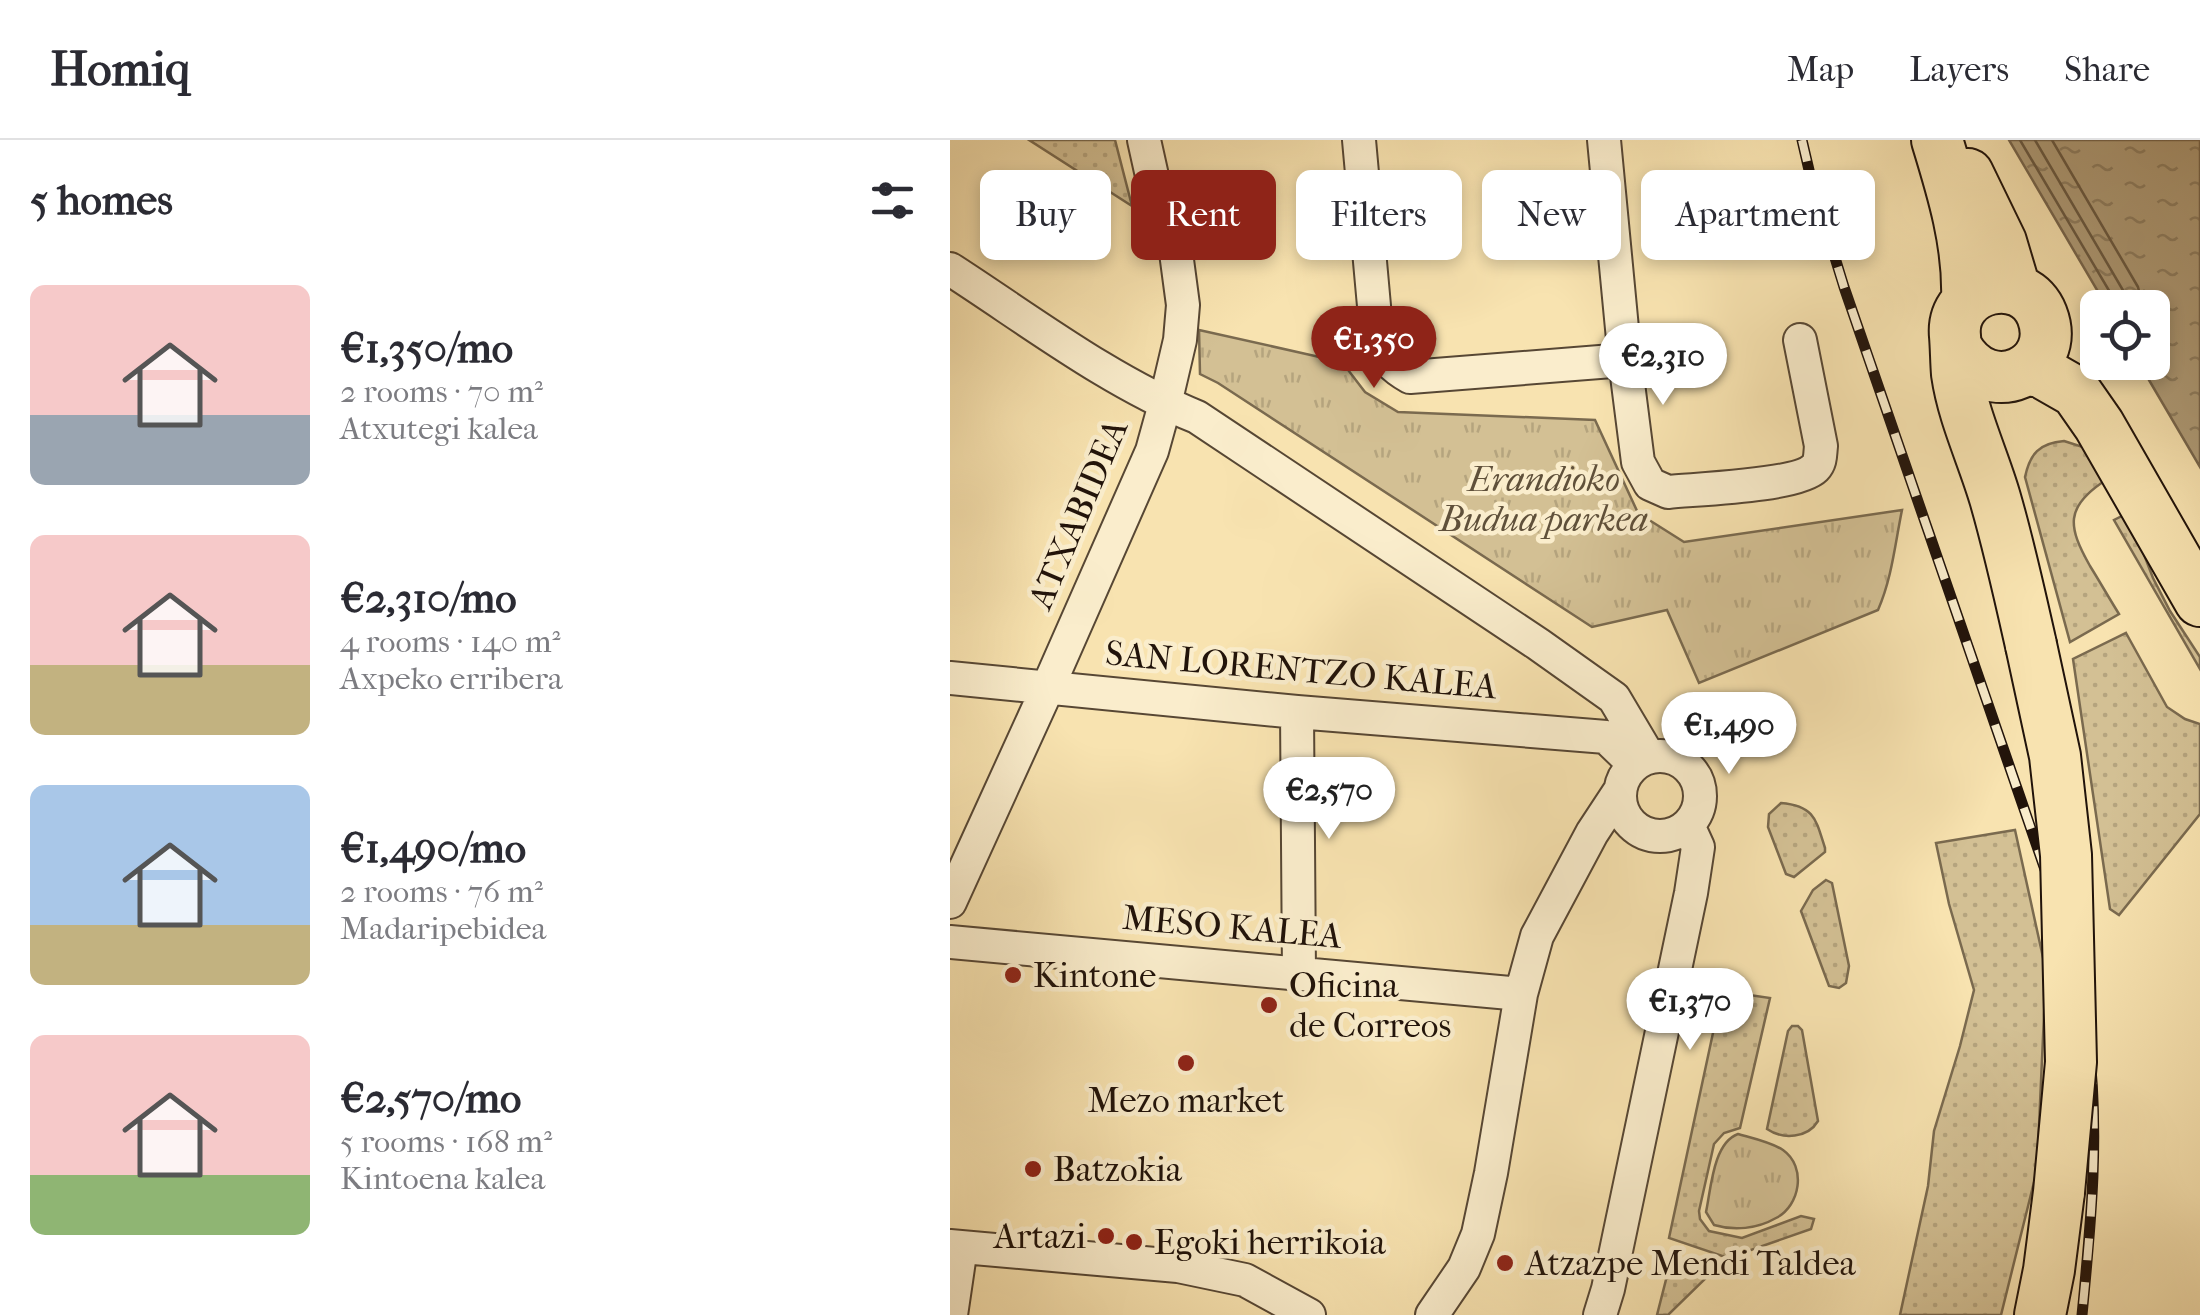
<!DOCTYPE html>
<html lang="en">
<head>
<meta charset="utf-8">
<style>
	body { margin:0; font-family:"IM FELL French Canon",serif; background:#f2f2f3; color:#2b2b33; height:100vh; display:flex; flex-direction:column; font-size:38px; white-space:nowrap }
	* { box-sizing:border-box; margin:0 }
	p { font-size:32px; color:#7c7c81 }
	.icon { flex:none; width:55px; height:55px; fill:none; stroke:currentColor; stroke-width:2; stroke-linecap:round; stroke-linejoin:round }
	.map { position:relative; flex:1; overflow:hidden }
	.side { display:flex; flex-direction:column; background:#fff; width:950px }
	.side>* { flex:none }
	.banner { position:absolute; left:30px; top:30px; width:950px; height:90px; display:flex; gap:20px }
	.buttons { position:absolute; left:1130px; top:150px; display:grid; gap:20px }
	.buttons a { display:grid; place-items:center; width:90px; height:90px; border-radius:15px; background:#fff; box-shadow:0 5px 15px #0003; font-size:50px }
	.price { position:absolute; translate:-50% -85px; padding:0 22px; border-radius:35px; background:#fff; color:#222; font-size:32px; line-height:65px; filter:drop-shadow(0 2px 5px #0008) }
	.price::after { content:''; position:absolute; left:50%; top:60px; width:30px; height:22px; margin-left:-15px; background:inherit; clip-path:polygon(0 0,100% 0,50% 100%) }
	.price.selected { background:#8f2418; color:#fff }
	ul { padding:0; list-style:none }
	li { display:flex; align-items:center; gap:30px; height:250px; padding:0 30px }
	li span { display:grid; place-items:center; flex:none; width:280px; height:200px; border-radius:15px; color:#555 }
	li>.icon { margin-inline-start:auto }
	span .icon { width:120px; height:120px; fill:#fffc; stroke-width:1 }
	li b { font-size:42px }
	h2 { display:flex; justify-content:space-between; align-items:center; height:120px; padding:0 30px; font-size:42px }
	.tag { padding:0 35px; border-radius:15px; background:#fff; box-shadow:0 5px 15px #0003; font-size:35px; line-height:90px }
	.tag.selected { background:#8f2418; color:#fff }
	header { display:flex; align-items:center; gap:60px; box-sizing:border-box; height:140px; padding:0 50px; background:#fff; border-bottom:2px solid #e1e1e2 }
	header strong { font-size:48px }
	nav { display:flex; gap:55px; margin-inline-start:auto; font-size:35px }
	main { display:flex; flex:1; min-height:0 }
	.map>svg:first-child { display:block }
	.grass { fill:url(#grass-dots); stroke:#7a6a4f; stroke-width:2.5 }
	.park { fill:url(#park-tufts); stroke:#7a6a4f; stroke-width:2.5 }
	.water { fill:url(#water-ripples); stroke:#76654c; stroke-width:2.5 }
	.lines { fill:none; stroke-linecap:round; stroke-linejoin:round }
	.shore { stroke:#685841; stroke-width:2.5 }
	.street-casing { stroke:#574734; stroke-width:36 }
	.primary-casing { stroke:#21130a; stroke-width:54 }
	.street { stroke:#faedcc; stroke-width:32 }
	.primary { stroke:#f8e3b0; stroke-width:50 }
	.rail-casing { stroke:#21130a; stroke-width:11 }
	.rail { stroke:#faedcc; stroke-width:8; stroke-dasharray:22; stroke-linecap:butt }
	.primary-bridge-casing { stroke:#21130a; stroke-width:54; stroke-linecap:butt }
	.primary-bridge { stroke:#f8e3b0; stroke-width:50 }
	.poi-dot { fill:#8f2418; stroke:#faedcc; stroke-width:4 }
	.labels { text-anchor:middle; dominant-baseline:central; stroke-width:9; stroke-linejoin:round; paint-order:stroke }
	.park-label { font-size:35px; font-style:italic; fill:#5f503a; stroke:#faedcc }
	.street-label { font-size:35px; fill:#21130a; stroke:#faedcc }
	.poi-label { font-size:35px; fill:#21130a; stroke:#faedcc; text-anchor:start }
</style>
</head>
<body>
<header>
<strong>Homiq</strong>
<nav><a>Map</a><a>Layers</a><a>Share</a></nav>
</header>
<main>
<section class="side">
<h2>5 homes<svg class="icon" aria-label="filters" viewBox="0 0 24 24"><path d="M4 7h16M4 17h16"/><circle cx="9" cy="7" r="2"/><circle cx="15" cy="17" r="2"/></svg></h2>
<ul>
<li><span style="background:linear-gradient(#f6c9c9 65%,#9aa5b1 0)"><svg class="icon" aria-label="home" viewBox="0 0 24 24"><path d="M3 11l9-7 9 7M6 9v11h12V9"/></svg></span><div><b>€1,350/mo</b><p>2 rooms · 70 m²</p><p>Atxutegi kalea</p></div></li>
<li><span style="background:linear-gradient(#f6c9c9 65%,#c2b280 0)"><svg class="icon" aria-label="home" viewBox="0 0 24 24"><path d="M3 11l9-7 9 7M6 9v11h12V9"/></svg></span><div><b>€2,310/mo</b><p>4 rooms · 140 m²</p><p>Axpeko erribera</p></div></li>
<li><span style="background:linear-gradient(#a9c7e8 70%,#c2b280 0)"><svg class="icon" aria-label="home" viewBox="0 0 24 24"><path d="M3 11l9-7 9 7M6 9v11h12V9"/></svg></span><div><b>€1,490/mo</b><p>2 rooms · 76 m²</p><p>Madaripebidea</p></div></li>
<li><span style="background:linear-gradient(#f6c9c9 70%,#8fb573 0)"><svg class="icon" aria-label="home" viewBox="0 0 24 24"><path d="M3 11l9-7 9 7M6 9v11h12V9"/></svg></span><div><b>€2,570/mo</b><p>5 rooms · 168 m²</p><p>Kintoena kalea</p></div></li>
</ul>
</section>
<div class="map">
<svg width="1250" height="1175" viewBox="0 0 1250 1175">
	<defs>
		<pattern id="grass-dots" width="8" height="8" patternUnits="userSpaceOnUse" patternTransform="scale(2.5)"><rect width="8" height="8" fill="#d3c094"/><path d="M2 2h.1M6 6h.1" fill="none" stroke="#b5a47e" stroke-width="1.8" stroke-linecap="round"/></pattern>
		<pattern id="park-tufts" width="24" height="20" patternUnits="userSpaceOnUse" patternTransform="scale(2.5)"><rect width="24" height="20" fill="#d3c094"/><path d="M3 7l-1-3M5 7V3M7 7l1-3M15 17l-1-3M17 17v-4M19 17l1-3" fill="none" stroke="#b5a47e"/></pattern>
		<pattern id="water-ripples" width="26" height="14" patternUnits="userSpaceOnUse" patternTransform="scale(2.5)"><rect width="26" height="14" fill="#af9c78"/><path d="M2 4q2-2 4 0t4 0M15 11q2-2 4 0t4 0" fill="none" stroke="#8e7e61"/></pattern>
	</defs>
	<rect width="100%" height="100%" fill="#f8e3b0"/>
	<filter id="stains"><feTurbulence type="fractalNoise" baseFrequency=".002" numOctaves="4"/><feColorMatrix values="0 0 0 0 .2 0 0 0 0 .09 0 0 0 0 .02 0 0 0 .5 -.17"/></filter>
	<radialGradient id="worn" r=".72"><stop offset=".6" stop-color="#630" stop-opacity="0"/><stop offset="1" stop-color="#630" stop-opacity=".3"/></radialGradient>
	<path class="grass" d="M79 0H165L182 66Z
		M1114 301 1136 308 1156 340C1114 367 1118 387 1140 426 1150 442 1159 458 1169 474L1120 502 1075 337C1080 314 1089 303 1114 301Z
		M1178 373 1203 438 1220 471 1250 517V529L1164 380Z
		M1176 493 1217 567 1235 579 1250 584V674L1169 775 1160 769 1123 519Z
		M831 663C865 666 866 680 875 708V712L844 737 836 734 818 687 819 674Z
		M1065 690 1096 831 1087 1030 1051 1175H950L978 1046 984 991 1010 906 1024 850 999 764 986 703Z
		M876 740 882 743 899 826 896 843 889 848 879 846 851 771 863 750Z
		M772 851 820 858 790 988 774 993 764 1004 749 1071 750 1079 759 1091 792 1098 851 1076 864 1079 861 1089 778 1118 719 1098Z
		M842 886H848L852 890 868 981C858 998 833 1000 817 989L838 891Z
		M720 1124 754 1132 756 1138 718 1175H707Z"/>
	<path class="park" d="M249 190 392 222 415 252 448 272 645 280 688 373 734 402 952 370C945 404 942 438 928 470L749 543 717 470 642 487 268 243 250 234Z
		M788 994C802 998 821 1002 833 1010 857 1027 850 1066 826 1078 807 1089 784 1091 764 1085L756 1072C761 1049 763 1003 788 994Z"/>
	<path class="water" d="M1059 0H1250V327L1189 223 1202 222V168L1157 167Z"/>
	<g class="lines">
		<path class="shore" d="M1070 0 1164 159 1165 168
			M1085 0 1174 152 1178 168
			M1102 0 1188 147 1193 168"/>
		<g class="street-casing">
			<path id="street" d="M409 0 427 199C434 218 443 228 460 237L675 220
				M654 0 675 220 688 322 700 344 718 352C747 349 847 346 865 328 871 322 870 314 871 306L850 200
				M0 129C79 180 160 242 247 277L588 504 664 558 699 617
				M0 538 347 572 656 597 684 624
				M347 572 349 833
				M670 656a40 40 0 1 1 80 0a40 40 0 1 1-80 0Z
				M0 762 98 547 202 311 215 264 230 200 233 165 223 90 202 36 194 0
				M0 802 571 854
				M0 1106 228 1126 295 1140 359 1175
				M1 1175 11 1107
				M482 1175 514 1128 528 1094 541 1033 571 854 587 796 642 693 669 652
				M650 1175 658 1149 741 753 748 707 738 685"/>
		</g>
		<g class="primary-casing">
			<path id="primary" d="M987 0C1003 52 1019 105 1017 160
				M1018 34 1051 102 1065 149
				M1007 208C1039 265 1113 229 1092 175 1073 128 1000 146 1005 196 1006 208 1006 222 1007 234 1013 276 1033 317 1045 358 1059 406 1070 456 1081 505
				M1076 230 1091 232 1126 252 1149 285 1250 461
				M1090 1175 1099 1130 1109 1052"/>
		</g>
		<use href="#street" class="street"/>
		<use href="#primary" class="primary"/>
		<g class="rail-casing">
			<path id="rail" d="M852 0 862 43 894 147 1100 744C1117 795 1131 847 1138 900 1150 992 1141 1083 1132 1175"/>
		</g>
		<use href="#rail" class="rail"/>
		<g class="primary-bridge-casing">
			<path id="primary-bridge" d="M1081 505 1105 616 1116 715 1121 922 1109 1052"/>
		</g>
		<use href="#primary-bridge" class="primary-bridge"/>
	</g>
	<g class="poi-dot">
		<circle cx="63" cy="835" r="10"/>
		<circle cx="319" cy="865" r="10"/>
		<circle cx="236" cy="923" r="10"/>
		<circle cx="83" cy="1029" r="10"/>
		<circle cx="156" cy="1096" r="10"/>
		<circle cx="184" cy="1102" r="10"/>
		<circle cx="555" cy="1123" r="10"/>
	</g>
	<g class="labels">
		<g class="park-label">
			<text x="594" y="339">Erandioko<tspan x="594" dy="40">Budua parkea</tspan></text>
		</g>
		<g class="street-label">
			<text transform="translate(128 374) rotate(-67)">ATXABIDEA</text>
			<text transform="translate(351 530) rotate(5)">SAN LORENTZO KALEA</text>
			<text transform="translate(282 787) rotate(5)">MESO KALEA</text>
		</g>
		<g class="poi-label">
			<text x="83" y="835">Kintone</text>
			<text x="339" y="845">Oficina<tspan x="339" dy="40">de Correos</tspan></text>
			<text x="236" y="960" text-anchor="middle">Mezo market</text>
			<text x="103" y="1029">Batzokia</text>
			<text x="136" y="1096" text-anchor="end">Artazi</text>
			<text x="204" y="1102">Egoki herrikoia</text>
			<text x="575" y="1123">Atzazpe Mendi Taldea</text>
		</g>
	</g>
	<rect width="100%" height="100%" filter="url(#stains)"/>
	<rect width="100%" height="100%" fill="url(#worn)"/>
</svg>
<div class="buttons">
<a><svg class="icon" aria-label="locate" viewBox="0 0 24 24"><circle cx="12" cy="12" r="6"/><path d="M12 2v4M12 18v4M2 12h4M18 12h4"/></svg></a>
</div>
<b class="price selected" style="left:424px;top:251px">€1,350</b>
<b class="price" style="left:713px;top:268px">€2,310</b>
<b class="price" style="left:779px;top:637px">€1,490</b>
<b class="price" style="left:379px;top:702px">€2,570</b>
<b class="price" style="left:740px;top:913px">€1,370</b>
<div class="banner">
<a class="tag">Buy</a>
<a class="tag selected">Rent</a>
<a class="tag">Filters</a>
<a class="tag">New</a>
<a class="tag">Apartment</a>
</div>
</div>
</main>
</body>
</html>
